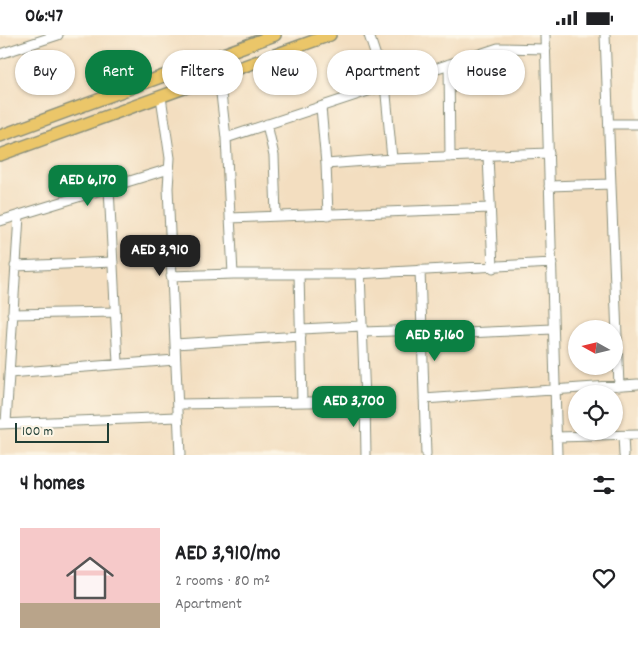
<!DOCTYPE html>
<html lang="en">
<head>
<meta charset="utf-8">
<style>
	body { margin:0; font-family:Dekko,sans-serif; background:#f6f6f6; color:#202124; height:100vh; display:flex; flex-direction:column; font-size:19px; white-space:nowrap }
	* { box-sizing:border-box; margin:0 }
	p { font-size:16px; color:#757577 }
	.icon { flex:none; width:28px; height:28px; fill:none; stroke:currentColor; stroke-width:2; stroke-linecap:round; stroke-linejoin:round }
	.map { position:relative; height:420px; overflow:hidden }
	.panel { display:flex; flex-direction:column; background:#fff; flex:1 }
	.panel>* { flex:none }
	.banner { position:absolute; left:15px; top:15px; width:609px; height:45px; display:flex; gap:10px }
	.needle { width:32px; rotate:278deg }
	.controls { position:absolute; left:568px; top:285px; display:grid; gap:10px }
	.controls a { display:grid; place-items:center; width:55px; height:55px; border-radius:50%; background:#fff; box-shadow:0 1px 4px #0004; font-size:25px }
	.scale { position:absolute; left:15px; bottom:12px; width:94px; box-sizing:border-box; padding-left:5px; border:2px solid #1f3d34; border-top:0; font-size:14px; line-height:18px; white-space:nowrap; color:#1f3d34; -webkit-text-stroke:4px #fcf5e5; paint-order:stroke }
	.price { position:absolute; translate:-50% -42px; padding:0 11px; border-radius:10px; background:#0b8043; color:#fff; font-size:16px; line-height:32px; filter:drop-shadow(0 1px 2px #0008) }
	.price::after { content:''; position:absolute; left:50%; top:30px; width:15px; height:11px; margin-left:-8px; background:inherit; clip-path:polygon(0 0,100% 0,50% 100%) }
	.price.active { background:#222; color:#fff }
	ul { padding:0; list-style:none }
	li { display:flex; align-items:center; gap:15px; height:125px; padding:0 20px }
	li+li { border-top:1px solid #e0e0e0 }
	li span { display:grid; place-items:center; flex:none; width:140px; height:100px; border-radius:0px; color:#555 }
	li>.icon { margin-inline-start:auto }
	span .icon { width:60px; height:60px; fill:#fffc; stroke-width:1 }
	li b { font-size:21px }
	h2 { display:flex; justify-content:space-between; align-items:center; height:60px; padding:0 20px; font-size:21px }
	.chip { padding:0 18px; border-radius:22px; background:#fff; box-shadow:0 1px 4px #0004; font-size:18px; line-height:45px }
	.chip.active { background:#0b8043; color:#fff }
	.status { display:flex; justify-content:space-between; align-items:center; height:35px; padding:0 25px; background:#fff; direction:ltr }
	.status svg { height:14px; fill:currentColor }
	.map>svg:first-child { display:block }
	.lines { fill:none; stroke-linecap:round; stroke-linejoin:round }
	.minor-casing { stroke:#898e7a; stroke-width:11 }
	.major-casing { stroke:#898e7a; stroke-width:14 }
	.minor { stroke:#fff; stroke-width:9 }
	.major { stroke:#ebc669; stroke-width:11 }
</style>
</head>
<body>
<div class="status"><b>06:47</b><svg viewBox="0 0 49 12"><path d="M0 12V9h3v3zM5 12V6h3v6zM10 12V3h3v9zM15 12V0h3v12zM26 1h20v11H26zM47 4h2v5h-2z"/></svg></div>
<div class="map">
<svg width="638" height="420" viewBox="0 0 638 420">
	<rect width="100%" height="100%" fill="#fcf5e5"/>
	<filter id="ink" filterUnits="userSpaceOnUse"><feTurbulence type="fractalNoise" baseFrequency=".02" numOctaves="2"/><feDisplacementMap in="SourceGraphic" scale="10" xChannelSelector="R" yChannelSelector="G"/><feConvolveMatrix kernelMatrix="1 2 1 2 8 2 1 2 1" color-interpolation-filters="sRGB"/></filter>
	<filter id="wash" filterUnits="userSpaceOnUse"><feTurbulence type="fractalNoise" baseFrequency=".0096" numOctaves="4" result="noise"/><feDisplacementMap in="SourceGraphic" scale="20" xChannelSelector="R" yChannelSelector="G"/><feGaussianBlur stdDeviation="1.12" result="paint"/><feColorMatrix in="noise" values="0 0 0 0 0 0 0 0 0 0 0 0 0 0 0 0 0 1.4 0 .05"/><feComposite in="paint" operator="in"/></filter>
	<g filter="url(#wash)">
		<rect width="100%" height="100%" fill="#f3dec0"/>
	</g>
	<g filter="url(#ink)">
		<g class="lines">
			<g class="minor-casing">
				<path id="minor" d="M369 0 385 49 392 124
					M545 0 557 420
					M605 0 619 351
					M0 19 58 0
					M449 29 450 122
					M219 41 226 103 233 239
					M161 62 170 123 168 153 180 420
					M321 72 326 129 328 180
					M267 89 274 121 276 181
					M609 89H638
					M226 103 498 13 546 14
					M488 121 493 233
					M326 129 392 124 549 118
					M549 151 611 149
					M109 153 118 328
					M230 183 490 173
					M0 186 169 134
					M15 231 113 227
					M420 235 426 420
					M299 239 302 367
					M171 241 233 239H355L552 228
					M12 279 115 277
					M301 294 362 291
					M363 297 422 295
					M422 300 553 294
					M175 309 301 301
					M9 338 175 325
					M424 364 638 349
					M365 366 366 420
					M178 369 365 366 360 238
					M6 388 19 181
					M0 389 178 382
					M623 401 624 420
					M556 402 638 400"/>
			</g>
			<g class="major-casing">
				<path id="major" d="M0 101 275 0
					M0 120 330 0"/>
			</g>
			<use href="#minor" class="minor"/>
			<use href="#major" class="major"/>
		</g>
	</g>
</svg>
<div class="controls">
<a><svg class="needle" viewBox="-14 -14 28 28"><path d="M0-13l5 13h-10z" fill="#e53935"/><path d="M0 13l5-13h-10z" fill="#757577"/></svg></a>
<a><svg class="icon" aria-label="locate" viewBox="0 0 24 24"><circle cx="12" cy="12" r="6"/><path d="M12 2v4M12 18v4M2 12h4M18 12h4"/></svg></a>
</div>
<div class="scale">100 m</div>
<b class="price" style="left:88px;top:172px">AED 6,170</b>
<b class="price active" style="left:160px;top:242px">AED 3,910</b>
<b class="price" style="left:435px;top:327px">AED 5,160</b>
<b class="price" style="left:354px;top:393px">AED 3,700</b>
<div class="banner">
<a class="chip">Buy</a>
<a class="chip active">Rent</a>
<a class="chip">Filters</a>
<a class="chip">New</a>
<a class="chip">Apartment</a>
<a class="chip">House</a>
</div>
</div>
<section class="panel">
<h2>4 homes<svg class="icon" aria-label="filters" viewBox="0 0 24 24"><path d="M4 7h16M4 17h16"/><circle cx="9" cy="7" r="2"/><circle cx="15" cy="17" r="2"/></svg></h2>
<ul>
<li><span style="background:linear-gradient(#f6c9c9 75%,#b9a48a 0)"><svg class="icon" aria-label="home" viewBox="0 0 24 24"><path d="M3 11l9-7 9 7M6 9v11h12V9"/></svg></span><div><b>AED 3,910/mo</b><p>2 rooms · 80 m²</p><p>Apartment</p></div><svg class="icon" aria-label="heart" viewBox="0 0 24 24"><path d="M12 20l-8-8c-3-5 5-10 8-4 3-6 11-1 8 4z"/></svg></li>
</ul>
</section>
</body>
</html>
